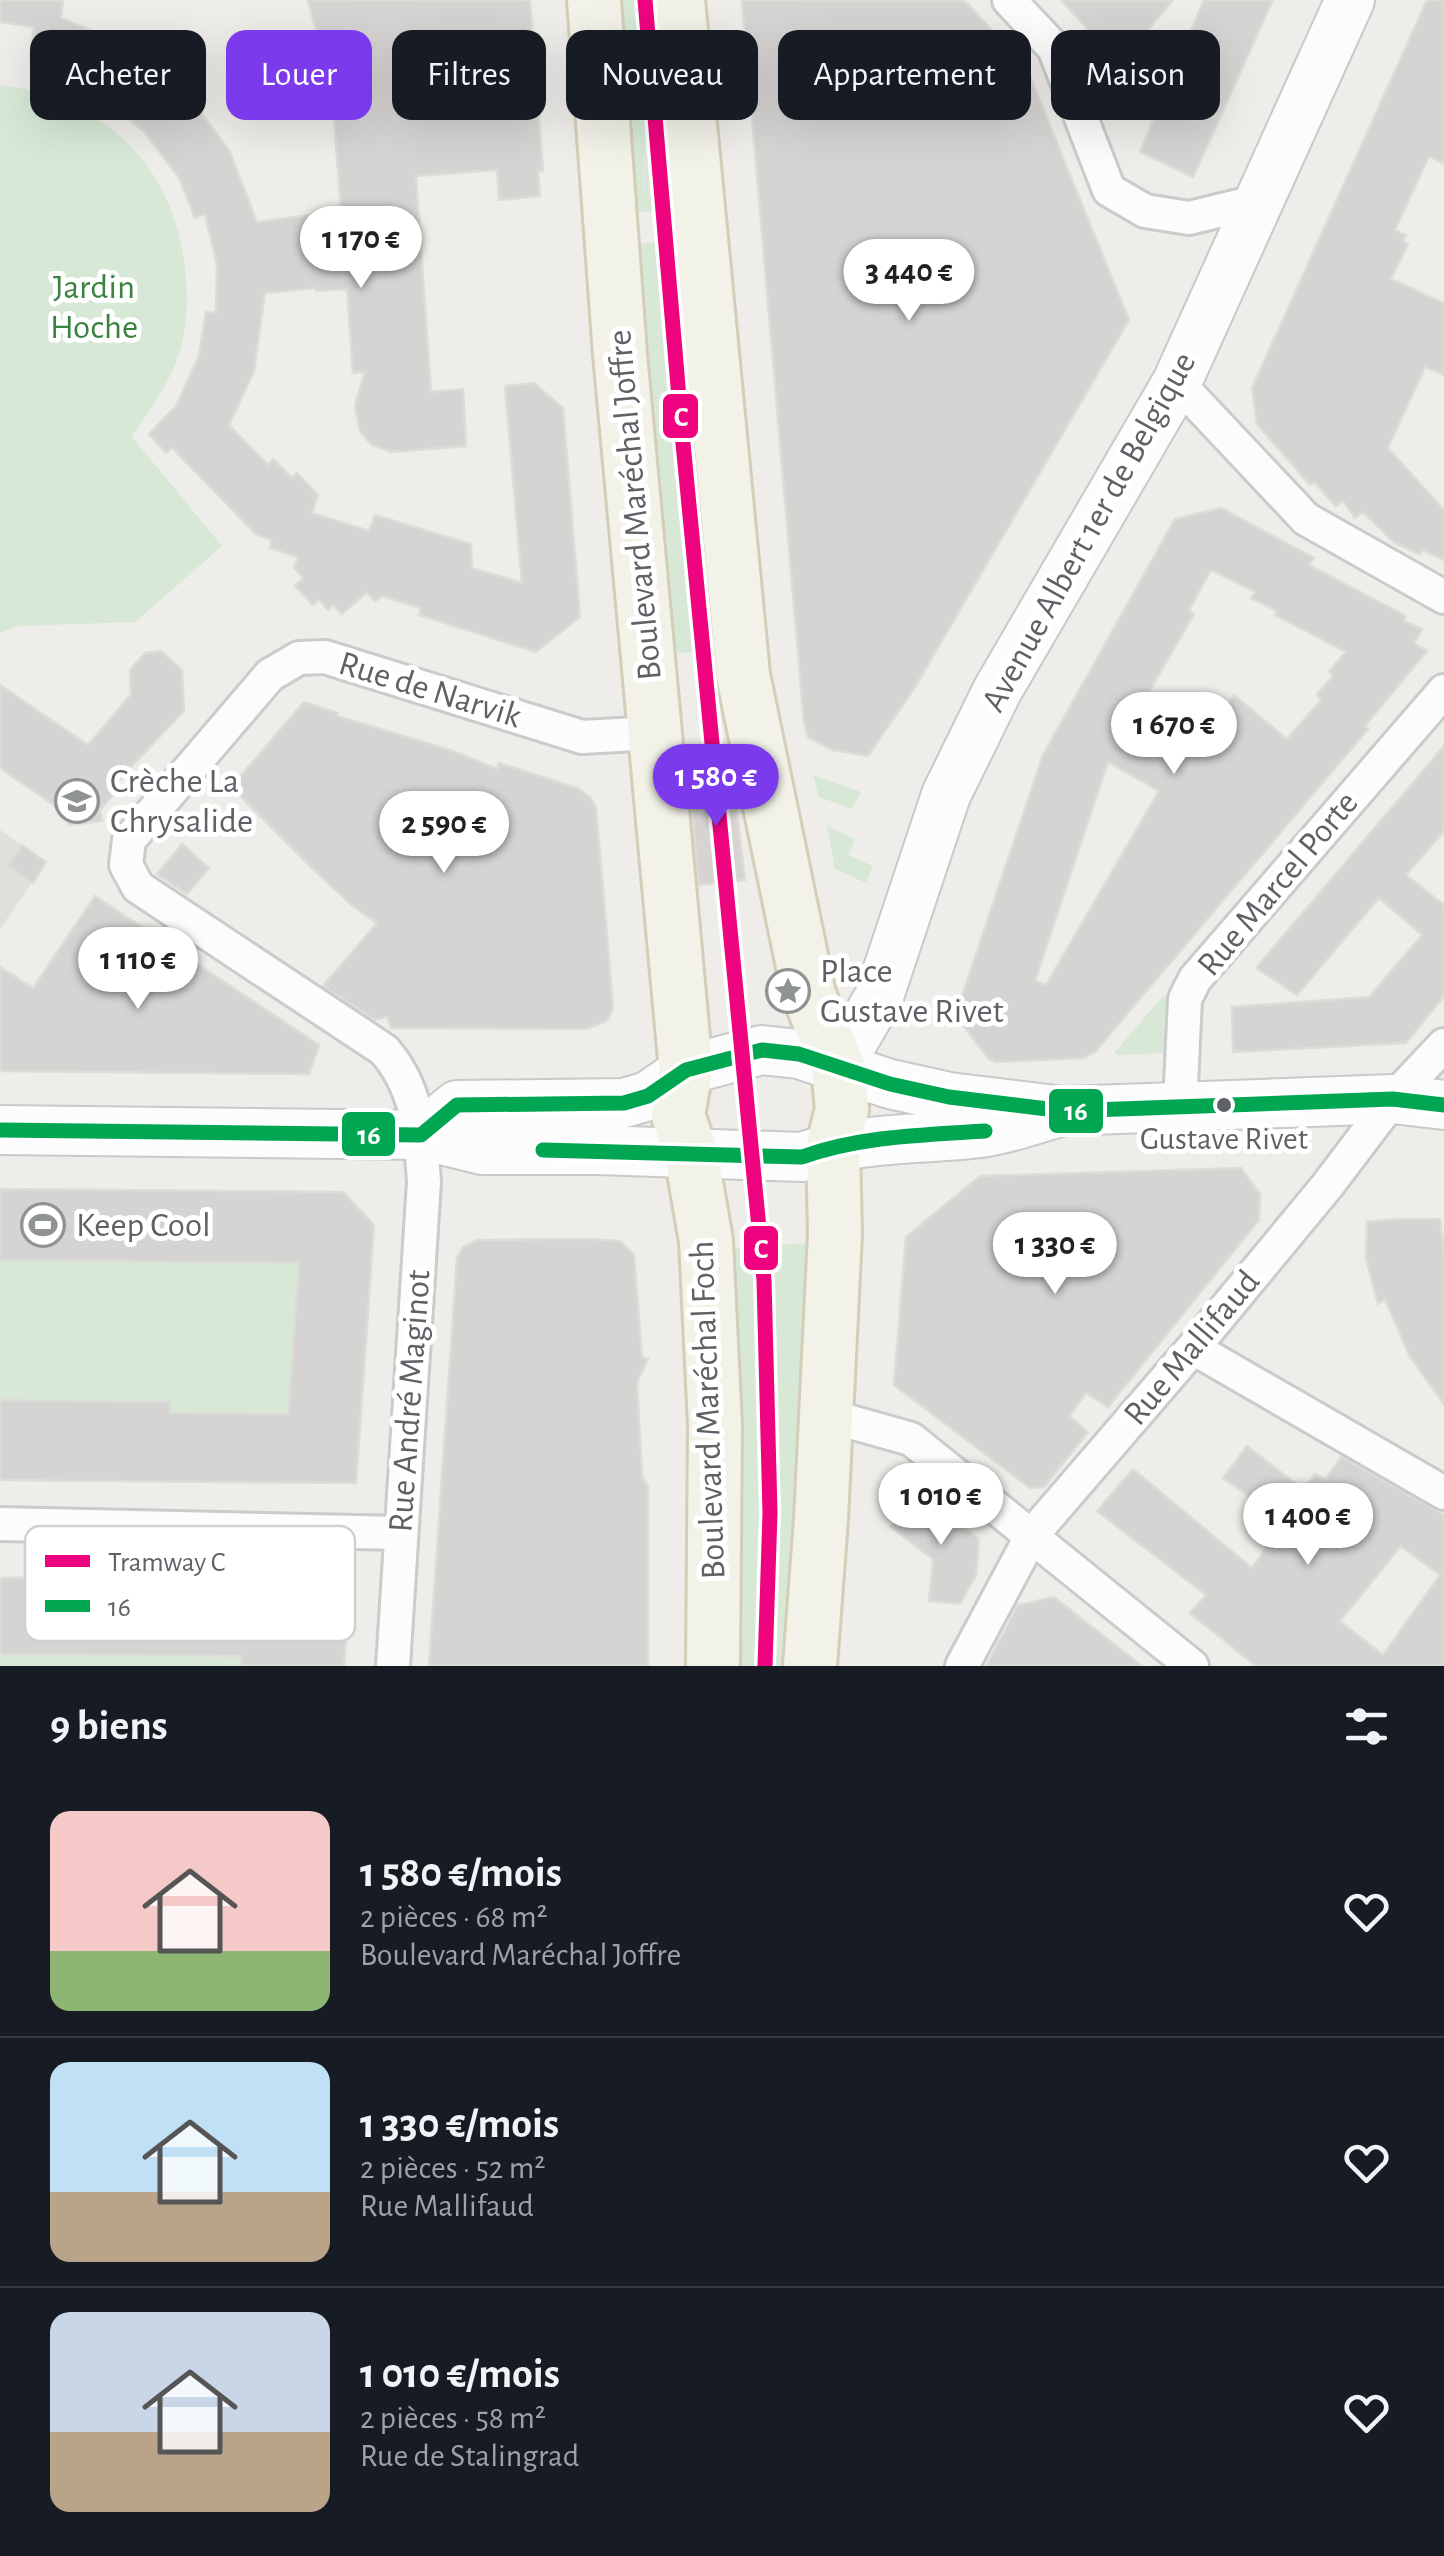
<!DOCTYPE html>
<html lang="fr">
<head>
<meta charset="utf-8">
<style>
	body { margin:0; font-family:"Alegreya Sans",sans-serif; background:#20242c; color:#f1f3f6; height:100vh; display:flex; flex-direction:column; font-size:38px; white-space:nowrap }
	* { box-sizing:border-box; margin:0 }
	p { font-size:32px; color:#9ea1a6 }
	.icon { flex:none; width:55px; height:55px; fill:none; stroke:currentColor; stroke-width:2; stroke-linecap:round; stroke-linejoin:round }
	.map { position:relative; height:1666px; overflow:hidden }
	.panel { display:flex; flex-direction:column; background:#171b24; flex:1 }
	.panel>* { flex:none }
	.guide { position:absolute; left:30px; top:30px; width:1385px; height:90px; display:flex; gap:20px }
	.price { position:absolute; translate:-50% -85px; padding:0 22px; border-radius:35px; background:#fff; color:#222; font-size:32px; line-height:65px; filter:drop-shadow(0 2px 5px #0008) }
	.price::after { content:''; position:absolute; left:50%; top:60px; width:30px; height:22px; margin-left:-15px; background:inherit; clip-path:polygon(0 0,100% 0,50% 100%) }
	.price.on { background:#7c3aed; color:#fff }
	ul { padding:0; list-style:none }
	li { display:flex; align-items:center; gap:30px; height:250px; padding:0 50px }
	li+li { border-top:2px solid #363941 }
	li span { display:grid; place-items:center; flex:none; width:280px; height:200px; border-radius:20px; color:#555 }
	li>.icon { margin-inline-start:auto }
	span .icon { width:120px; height:120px; fill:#fffc; stroke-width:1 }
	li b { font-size:42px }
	h2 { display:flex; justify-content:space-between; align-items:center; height:120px; padding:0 50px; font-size:42px }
	.tag { padding:0 35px; border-radius:20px; background:#171b24; box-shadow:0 10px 40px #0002; font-size:35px; line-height:90px }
	.tag.on { background:#7c3aed; color:#fff }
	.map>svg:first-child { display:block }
	.education { fill:#e1dfd9 }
	.green { fill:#d7e9d6 }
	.building { fill:#d5d4d2; stroke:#dddcd8; stroke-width:2.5; fill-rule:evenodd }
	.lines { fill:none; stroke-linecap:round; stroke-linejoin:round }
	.street-casing { stroke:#cacbcb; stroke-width:38 }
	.secondary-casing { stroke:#c9c9c9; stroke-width:52 }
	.primary-casing { stroke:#d4ceb9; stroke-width:58 }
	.street { stroke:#fcfcfc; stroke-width:32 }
	.secondary { stroke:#fcfcfc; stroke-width:48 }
	.primary { stroke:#f3f2e9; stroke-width:52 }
	.tram { stroke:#e3e4e3; stroke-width:2.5 }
	.bus-1-casing { stroke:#fff; stroke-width:22 }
	.bus-1 { stroke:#00a651; stroke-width:15 }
	.tram-1-casing { stroke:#fff; stroke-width:22 }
	.tram-1 { stroke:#ee047f; stroke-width:15 }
	.bus-dot { fill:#5e6266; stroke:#fff; stroke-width:4 }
	.labels { text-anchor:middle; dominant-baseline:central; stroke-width:10; stroke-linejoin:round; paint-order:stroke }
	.bus-label { font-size:32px; fill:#5e6266; stroke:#fff }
	.park-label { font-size:35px; fill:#398340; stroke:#fff }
	.street-label { font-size:35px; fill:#5e6266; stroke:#fff }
	.poi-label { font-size:35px; fill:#5e6266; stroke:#fff; text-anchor:start }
	.key { fill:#fff; stroke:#cfd0d1; stroke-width:2.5 }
	.key-label { font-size:28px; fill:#5e6266 }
	.line-badge { stroke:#fff; stroke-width:4 }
	.badge-label { font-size:28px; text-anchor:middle; font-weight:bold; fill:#fff }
</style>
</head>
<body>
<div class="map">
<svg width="1444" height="1666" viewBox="0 0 1444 1666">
	<rect width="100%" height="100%" fill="#eeede9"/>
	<path class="education" d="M0 830 46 862 0 929Z"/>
	<path class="green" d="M612 0H663L680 209 629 213Z
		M0 85C102 99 173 162 185 267 188 296 188 329 178 357 168 386 148 411 132 437L222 546 135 622 19 626 0 633Z
		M682 239 721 649 670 654 631 245Z
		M813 775 861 792 852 809 819 797Z
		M827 826 855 839 849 855 873 866 866 883 835 869Z
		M1163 996 1168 998V1053L1117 1055 1114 1053Z
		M807 1243 797 1483 784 1666H729L722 1249Z
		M0 1260 299 1263 288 1414 209 1413 208 1482H169V1402L0 1400Z
		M0 1654 241 1656V1666H0Z"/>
	<path class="building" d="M0 0H63L61 18 124 44 185 91 230 152 257 222 341 211 332 91 308 0H530L543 171H538L540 196 499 200 497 170 416 176 431 392 463 389 466 446 391 452 372 445 360 432 355 405 365 372 353 373 347 289 316 291 315 288 265 293 254 371 229 425 268 465 273 459 292 478 297 473 318 495 312 513 369 531 375 515 471 544 472 568 522 583 505 386 534 383 563 408 580 617 536 652 419 615 421 608 382 596 375 601 367 592 342 614 333 605 328 610 319 600 313 605 295 586 303 578 294 568 298 557 270 548 272 540 257 535 172 448 166 453 149 434 176 406 199 355 206 312 216 313 217 265 205 214 195 218 179 178 144 131 94 93 58 77 62 68 30 59 34 27 0 22Z
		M742 0H961L967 3 1027 69 1129 320 915 687 868 756 832 750 808 737 804 723Z
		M1061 0H1173L1107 78 1086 27Z
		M1204 0H1273L1193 177 1140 152Z
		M1427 0H1444V164L1429 156 1395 230 1406 235 1403 241 1408 244 1391 279 1444 303V375L1425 367 1388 448 1444 510V560L1423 550 1419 554 1395 543 1363 512 1355 518 1343 501 1336 506 1314 482 1310 485 1257 424 1252 388Z
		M1221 508 1314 558 1309 565 1406 616 1404 621 1422 629 1414 643 1427 651 1365 726 1368 729 1095 1052 1083 1058 995 1062 988 1058 958 1019 957 1011 1043 755 1175 519ZM1211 570 1255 592 1251 598 1277 611 1275 615 1346 652 1329 671 1333 676 1317 694 1321 700 1287 739 1234 695 1208 728 1147 695 1194 614 1189 610ZM1108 762 1159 791 1046 985 1035 981Z
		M161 651 182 670 184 711 112 787 116 791 100 810 102 821 69 825 67 814 0 768V685L88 745 131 694 130 670 145 653Z
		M304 702 338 713 337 716 453 751 497 769 499 763 577 788 590 797 596 808 611 982 613 1008 607 1021 586 1029 391 1028 387 1017 375 1020 323 986 377 923 354 907 313 869 231 787Z
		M1444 746V831L1406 875 1444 905V996L1406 1043 1233 1052 1232 1007 1369 997 1422 935 1379 898 1297 995 1256 968Z
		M732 772 745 880 699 885 689 777Z
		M182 844 209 868 187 894 157 874Z
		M22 845 46 862 33 883 7 866Z
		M95 896 319 1045 309 1074 0 1071V967L33 988Z
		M1241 1168 1260 1194 1259 1220 1108 1407 1086 1393 1069 1416 1088 1432 1044 1487 1030 1488 894 1385 906 1237 980 1176Z
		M0 1189 343 1192 374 1225 356 1483 0 1480V1400L170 1402V1413L288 1414 299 1263 0 1260Z
		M1400 1219H1440L1444 1251V1404L1410 1357 1385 1299 1378 1304 1366 1258 1367 1222Z
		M589 1239 620 1241 634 1255 642 1357 648 1359 637 1382 642 1476 648 1487V1666H429L457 1258 463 1247 477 1240Z
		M1247 1446 1304 1490 1315 1474 1326 1479 1341 1457 1444 1515V1666H1256L1190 1613 1206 1595 1097 1511 1133 1469 1252 1568 1284 1521 1223 1478ZM1401 1546 1440 1575 1383 1655 1340 1621Z
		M917 1492 979 1539 976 1575 960 1604 929 1601 933 1559 891 1527Z
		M32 1575 350 1578 344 1666H241V1656L0 1654V1578H32Z
		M1054 1597 1082 1619 1142 1666H986L1018 1605Z"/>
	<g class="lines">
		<g class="street-casing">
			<path id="street" d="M1009 0 1054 48 1109 190 1145 211 1189 218 1259 201
				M1177 382 1306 519 1444 597
				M1180 1106 1185 999 1195 979 1444 691
				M1193 1348 1444 1493
				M826 1415 911 1439 1192 1666
				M0 1524 401 1533
				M393 1666 424 1182C421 1134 417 1087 384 1050L138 887 126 865 129 840 270 675 299 658 325 657 582 737 655 733
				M962 1666 1032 1535 1193 1348 1327 1186 1393 1099 1444 1045"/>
		</g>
		<g class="secondary-casing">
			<path id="secondary" d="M838 1067 878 999 946 795 997 691 1177 382 1350 0
				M0 1130 421 1135 482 1150H598L802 1157C859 1137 914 1140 972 1134 1003 1131 1034 1119 1064 1111
				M421 1135 457 1105 624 1103 648 1096 686 1070 762 1050 799 1054 890 1084 949 1097 1064 1111 1393 1099 1444 1105"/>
		</g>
		<g class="primary-casing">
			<path id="primary" d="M594 0 620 354 686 1070 678 1115 691 1154 706 1241 715 1425 713 1666
				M678 0 743 675 809 995 838 1067 842 1109 833 1146 835 1234 821 1519 810 1666"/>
		</g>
		<use href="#street" class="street"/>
		<use href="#secondary" class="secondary"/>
		<use href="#primary" class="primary"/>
		<path class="tram" d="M644 194 650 59"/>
		<g class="bus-1-casing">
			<path id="bus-1" d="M0 1130 421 1135 457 1105 624 1103 648 1096 686 1070 762 1050 799 1054 890 1084 949 1097 1064 1111 1393 1099 1444 1105
				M543 1150 802 1157C861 1136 923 1135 985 1131"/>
		</g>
		<use href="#bus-1" class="bus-1"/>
		<g class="tram-1-casing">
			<path id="tram-1" d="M645 0 682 433 764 1280 770 1513 765 1666"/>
		</g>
		<use href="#tram-1" class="tram-1"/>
	</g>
	<defs>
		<g id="school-ring" transform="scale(2.25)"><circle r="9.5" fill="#fff" stroke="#909394" stroke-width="1.5"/><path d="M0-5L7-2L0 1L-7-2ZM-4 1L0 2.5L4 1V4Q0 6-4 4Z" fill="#909394"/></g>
		<g id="sight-ring" transform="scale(2.25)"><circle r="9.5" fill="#fff" stroke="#909394" stroke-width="1.5"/><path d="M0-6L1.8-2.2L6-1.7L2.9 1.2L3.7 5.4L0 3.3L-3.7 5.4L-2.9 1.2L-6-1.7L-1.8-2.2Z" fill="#909394"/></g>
		<g id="stadium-ring" transform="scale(2.25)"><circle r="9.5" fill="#fff" stroke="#909394" stroke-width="1.5"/><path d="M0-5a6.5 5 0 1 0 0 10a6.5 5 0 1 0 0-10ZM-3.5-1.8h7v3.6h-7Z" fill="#909394"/></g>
	</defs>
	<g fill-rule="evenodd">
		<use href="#school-ring" x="77" y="801"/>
		<use href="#sight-ring" x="788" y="991"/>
		<use href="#stadium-ring" x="43" y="1225"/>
	</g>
	<circle class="bus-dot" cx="1224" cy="1105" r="9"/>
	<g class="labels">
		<g class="bus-label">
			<text x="1224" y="1139">Gustave Rivet</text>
		</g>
		<g class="park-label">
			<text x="94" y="287">Jardin<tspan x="94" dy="40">Hoche</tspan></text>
		</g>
		<g class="street-label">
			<text transform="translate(635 505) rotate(-95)">Boulevard Maréchal Joffre</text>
			<text transform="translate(1089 532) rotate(-61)">Avenue Albert 1er de Belgique</text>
			<text transform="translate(430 690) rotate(17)">Rue de Narvik</text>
			<text transform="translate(1278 884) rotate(-50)">Rue Marcel Porte</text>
			<text transform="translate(1192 1348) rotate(-50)">Rue Mallifaud</text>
			<text transform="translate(410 1401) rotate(-86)">Rue André Maginot</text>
			<text transform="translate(708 1410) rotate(-92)">Boulevard Maréchal Foch</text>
		</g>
		<g class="poi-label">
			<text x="110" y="781">Crèche La<tspan x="110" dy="40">Chrysalide</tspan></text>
			<text x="820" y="971">Place<tspan x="820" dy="40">Gustave Rivet</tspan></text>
			<text x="76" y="1225">Keep Cool</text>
		</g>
	</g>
	<rect x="25" y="1526" width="330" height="115" rx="15" class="key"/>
	<rect x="45" y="1555" width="45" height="12" fill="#ee047f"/>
	<rect x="45" y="1600" width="45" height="12" fill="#00a651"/>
	<g class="key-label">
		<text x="108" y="1571">Tramway C</text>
		<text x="108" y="1616">16</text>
	</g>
	<g class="line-badge">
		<rect x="661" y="392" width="39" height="48" rx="10" fill="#ee047f"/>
		<rect x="1047" y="1087" width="58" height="48" rx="10" fill="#00a651"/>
		<rect x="340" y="1110" width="57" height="48" rx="10" fill="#00a651"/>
		<rect x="742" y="1224" width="38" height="48" rx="10" fill="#ee047f"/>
	</g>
	<g class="badge-label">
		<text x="681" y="426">C</text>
		<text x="1076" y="1120">16</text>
		<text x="369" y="1144">16</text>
		<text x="761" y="1258">C</text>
	</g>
</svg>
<b class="price" style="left:361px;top:291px">1 170 €</b>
<b class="price" style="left:909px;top:324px">3 440 €</b>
<b class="price" style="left:1174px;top:777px">1 670 €</b>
<b class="price on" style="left:716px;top:829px">1 580 €</b>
<b class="price" style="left:444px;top:876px">2 590 €</b>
<b class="price" style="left:138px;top:1012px">1 110 €</b>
<b class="price" style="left:1055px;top:1297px">1 330 €</b>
<b class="price" style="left:941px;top:1548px">1 010 €</b>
<b class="price" style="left:1308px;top:1568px">1 400 €</b>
<div class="guide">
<a class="tag">Acheter</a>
<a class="tag on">Louer</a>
<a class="tag">Filtres</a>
<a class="tag">Nouveau</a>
<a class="tag">Appartement</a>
<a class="tag">Maison</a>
</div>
</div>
<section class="panel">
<h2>9 biens<svg class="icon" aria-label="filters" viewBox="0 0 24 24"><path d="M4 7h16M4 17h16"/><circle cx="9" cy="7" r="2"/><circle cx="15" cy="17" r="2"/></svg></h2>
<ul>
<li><span style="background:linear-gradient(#f6c9c9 70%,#8fb573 0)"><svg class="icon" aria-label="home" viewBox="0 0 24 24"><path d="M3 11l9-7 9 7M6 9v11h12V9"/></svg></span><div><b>1 580 €/mois</b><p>2 pièces · 68 m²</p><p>Boulevard Maréchal Joffre</p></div><svg class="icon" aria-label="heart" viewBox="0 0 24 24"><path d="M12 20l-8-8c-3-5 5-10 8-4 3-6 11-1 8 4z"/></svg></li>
<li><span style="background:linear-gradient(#bfe0f5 65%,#b9a48a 0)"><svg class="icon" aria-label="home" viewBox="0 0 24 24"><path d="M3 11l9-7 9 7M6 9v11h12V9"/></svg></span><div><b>1 330 €/mois</b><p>2 pièces · 52 m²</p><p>Rue Mallifaud</p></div><svg class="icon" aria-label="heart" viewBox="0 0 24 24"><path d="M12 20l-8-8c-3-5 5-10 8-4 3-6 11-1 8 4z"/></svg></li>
<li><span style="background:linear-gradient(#c9d6e8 60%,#b9a48a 0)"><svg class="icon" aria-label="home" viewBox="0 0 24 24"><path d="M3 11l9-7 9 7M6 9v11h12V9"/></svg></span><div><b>1 010 €/mois</b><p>2 pièces · 58 m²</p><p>Rue de Stalingrad</p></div><svg class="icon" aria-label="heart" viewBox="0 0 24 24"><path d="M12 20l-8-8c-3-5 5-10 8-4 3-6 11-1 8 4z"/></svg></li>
</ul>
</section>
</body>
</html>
